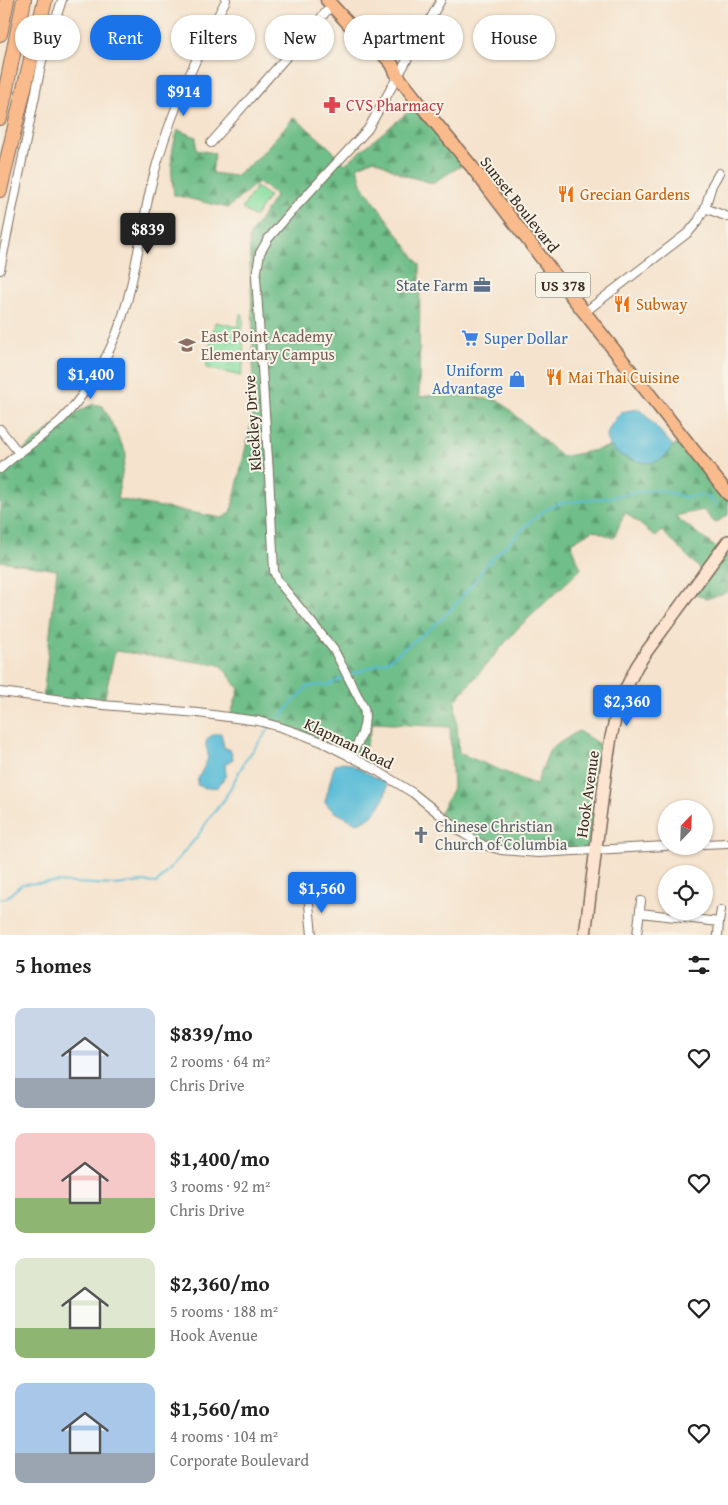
<!DOCTYPE html>
<html lang="en">
<head>
<meta charset="utf-8">
<style>
	body { margin:0; font-family:"Gentium Book Plus",serif; background:#f6f6f6; color:#222; height:100vh; display:flex; flex-direction:column; font-size:19px; white-space:nowrap }
	* { box-sizing:border-box; margin:0 }
	p { font-size:16px; color:#767676 }
	.icon { flex:none; width:28px; height:28px; fill:none; stroke:currentColor; stroke-width:2; stroke-linecap:round; stroke-linejoin:round }
	.map { position:relative; height:935px; overflow:hidden }
	.sheet { display:flex; flex-direction:column; background:#fff; flex:1 }
	.sheet>* { flex:none }
	.hud { position:absolute; left:15px; top:15px; width:699px; height:45px; display:flex; gap:10px }
	.needle { width:32px; rotate:23deg }
	.fabs { position:absolute; left:658px; top:800px; display:grid; gap:10px }
	.fabs a { display:grid; place-items:center; width:55px; height:55px; border-radius:50%; background:#fff; box-shadow:0 1px 4px #0004; font-size:25px }
	.price { position:absolute; translate:-50% -42px; padding:0 11px; border-radius:5px; background:#1a73e8; color:#fff; font-size:16px; line-height:32px; filter:drop-shadow(0 1px 2px #0008) }
	.price::after { content:''; position:absolute; left:50%; top:30px; width:15px; height:11px; margin-left:-8px; background:inherit; clip-path:polygon(0 0,100% 0,50% 100%) }
	.price.current { background:#222; color:#fff }
	ul { padding:0; list-style:none }
	li { display:flex; align-items:center; gap:15px; height:125px; padding:0 15px }
	li span { display:grid; place-items:center; flex:none; width:140px; height:100px; border-radius:10px; color:#555 }
	li>.icon { margin-inline-start:auto }
	span .icon { width:60px; height:60px; fill:#fffc; stroke-width:1 }
	li b { font-size:21px }
	h2 { display:flex; justify-content:space-between; align-items:center; height:60px; padding:0 15px; font-size:21px }
	.tag { padding:0 18px; border-radius:22px; background:#fff; box-shadow:0 1px 4px #0004; font-size:18px; line-height:45px }
	.tag.current { background:#1a73e8; color:#fff }
	.map>svg:first-child { display:block }
	.forest { fill:url(#forest-firs); stroke:#557454 }
	.park { fill:url(#park-crowns); stroke:#628560 }
	.pitch { fill:#8ae0a3; stroke:#628560 }
	.water { fill:#59bcd7; stroke:#4a737a }
	.lines { fill:none; stroke-linecap:round; stroke-linejoin:round }
	.stream { stroke:#59bcd7; stroke-width:2 }
	.street-casing { stroke:#7c6b5b; stroke-width:10 }
	.secondary-casing { stroke:#7c6b5b; stroke-width:14 }
	.primary-casing { stroke:#7c6b5b; stroke-width:15 }
	.highway-casing { stroke:#7c6b5b; stroke-width:16 }
	.street { stroke:#fff; stroke-width:8 }
	.secondary { stroke:#fde4d1; stroke-width:11 }
	.primary { stroke:#fabb8c; stroke-width:12 }
	.highway { stroke:#fabb8c; stroke-width:14 }
	.labels { text-anchor:middle; dominant-baseline:central; stroke-width:4; stroke-linejoin:round; paint-order:stroke }
	.shield { fill:#f7f3e8; stroke:#73665b; stroke-width:1 }
	.shield-label { font-size:15px; font-weight:bold; fill:#3b2a1e }
	.health-label { font-size:16px; fill:#be3a42; stroke:#f7f3e8; text-anchor:start }
	.food-label { font-size:16px; fill:#c56008; stroke:#f7f3e8; text-anchor:start }
	.street-label { font-size:16px; fill:#3b2a1e; stroke:#f7f3e8 }
	.service-label { font-size:16px; fill:#4e5e75; stroke:#f7f3e8; text-anchor:end }
	.education-label { font-size:16px; fill:#785e54; stroke:#f7f3e8; text-anchor:start }
	.shop-label { font-size:16px; fill:#366cbe; stroke:#f7f3e8; text-anchor:start }
	.worship-label { font-size:16px; fill:#5b616d; stroke:#f7f3e8; text-anchor:start }
</style>
</head>
<body>
<div class="map">
<svg width="728" height="935" viewBox="0 0 728 935">
	<defs>
		<pattern id="forest-firs" width="22" height="20" patternUnits="userSpaceOnUse" patternTransform="scale(1.25)"><rect width="22" height="20" fill="#6fbe89"/><path d="M5 1l3.5 6h-7zM16 11l3.5 6h-7z" fill="#5c9b6f"/></pattern>
		<pattern id="park-crowns" width="20" height="18" patternUnits="userSpaceOnUse" patternTransform="scale(1.25)"><rect width="20" height="18" fill="#8ae0a3"/><path d="M2 6a3 3 0 1 1 6 0M12 15a3 3 0 1 1 6 0" fill="none" stroke="#78c08c"/></pattern>
	</defs>
	<rect width="100%" height="100%" fill="#f7f3e8"/>
	<filter id="ink" filterUnits="userSpaceOnUse"><feTurbulence type="fractalNoise" baseFrequency=".02" numOctaves="2"/><feDisplacementMap in="SourceGraphic" scale="10" xChannelSelector="R" yChannelSelector="G"/><feConvolveMatrix kernelMatrix="1 2 1 2 8 2 1 2 1" color-interpolation-filters="sRGB"/></filter>
	<filter id="wash" filterUnits="userSpaceOnUse"><feTurbulence type="fractalNoise" baseFrequency=".0096" numOctaves="4" result="noise"/><feDisplacementMap in="SourceGraphic" scale="20" xChannelSelector="R" yChannelSelector="G"/><feGaussianBlur stdDeviation="1.12" result="paint"/><feColorMatrix in="noise" values="0 0 0 0 0 0 0 0 0 0 0 0 0 0 0 0 0 1.4 0 .05"/><feComposite in="paint" operator="in"/></filter>
	<g filter="url(#wash)">
		<rect width="100%" height="100%" fill="#f5e3cd"/>
		<path class="forest" d="M419 103 468 162 432 183 403 175 374 159 357 167 363 186 420 265 419 397 436 395 467 396 500 401 562 457 610 447 618 453 667 454 673 446 684 438 728 494V515L715 523 703 510 675 516 728 557V592L706 599 690 591 704 573 662 531 656 537 625 512 614 538 593 530 571 543 581 569 517 629 455 701 459 753 536 785 550 749 578 731 609 750 596 850 538 853 483 845 439 814 453 788 450 727 373 723 361 762 301 734 230 717 239 689 221 665 115 651 103 705 43 698 57 570 0 561V469L60 421 93 404 103 406 126 453 117 499 222 518 231 513 253 415V333L249 237 276 195 258 182 228 208 174 195C171 169 169 155 178 130L196 137V150L215 153 212 173 235 176 257 159 294 117 330 148 345 164Z"/>
		<path class="park" d="M240 314H243V327L241 328V333H243L244 358 241 376 206 368 215 322 238 327Z"/>
		<path class="pitch" d="M256 187 269 196 255 217 242 209Z"/>
		<path class="water" d="M637 409 643 412 673 446C669 451 666 457 660 460 646 468 609 456 607 439 606 429 616 419 621 412Z
			M221 733 224 747 231 751 233 759 225 764 226 775 218 787 206 788 197 785C197 774 208 766 208 755 208 750 204 746 207 740 210 735 216 734 221 733Z
			M343 762 350 764 384 782 387 786C385 803 373 819 357 823L333 811 325 802 333 770 336 764Z"/>
		<g class="lines">
			<path class="stream" d="M353 674 389 660 435 625 449 612 475 581 484 567 531 521 545 510 561 503 599 499 651 490 664 491 685 497 705 495 717 505
				M280 717 308 686 329 685 344 677
				M0 899 6 898 22 884 55 882 114 885 142 882 157 883 197 837 211 816 224 800 245 761 269 729"/>
		</g>
	</g>
	<g filter="url(#ink)">
		<g class="lines">
			<g class="street-casing">
				<path id="street" d="M211 143 332 5
					M705 208 728 217
					M0 270 42 61 62 0
					M585 312 689 232 698 221 705 208 712 185 719 173
					M0 429 19 453
					M0 469C18 452 40 439 59 422 74 408 92 382 102 364 134 309 137 242 152 182 168 118 195 58 226 0
					M0 692 103 705 198 713 258 721 280 727 301 734 322 742 371 767 413 793 464 834 483 845 501 850 538 853 666 846
					M350 757C359 742 368 726 364 708L334 650 278 581 274 571 269 474 256 277 260 253 268 239 292 211 368 129 441 0
					M704 844 728 843
					M308 894 312 935
					M640 913 719 922 718 935
					M719 922 721 910
					M637 935 641 901"/>
			</g>
			<g class="secondary-casing">
				<path id="secondary" d="M585 935 606 769 611 737 618 707 625 690 637 666 647 651 728 541"/>
			</g>
			<g class="primary-casing">
				<path id="primary" d="M327 0 366 43 372 52
					M368 45 376 46 392 64 397 75 415 98 472 167 540 256 728 494"/>
			</g>
			<g class="highway-casing">
				<path id="highway" d="M0 34 7 0
					M0 118 24 0
					M0 190 45 0"/>
			</g>
			<use href="#street" class="street"/>
			<use href="#secondary" class="secondary"/>
			<use href="#primary" class="primary"/>
			<use href="#highway" class="highway"/>
		</g>
	</g>
	<defs>
		<g id="pharmacy-bare" transform="scale(1.35)"><path d="M-2-6h4v4h4v4h-4v4h-4v-4h-4v-4h4Z" fill="#e0444e" stroke="#f7f3e8" stroke-width="2.5" paint-order="stroke"/></g>
		<g id="restaurant-bare" transform="scale(1.35)"><path d="M-5-6h1v4h1v-4h1v4h1v-4h1v5L-1.5 .5V6h-2V.5L-5-1ZM5-6V6H3V1.5H1.5Q1.5-4 5-6Z" fill="#e8710a" stroke="#f7f3e8" stroke-width="2.5" paint-order="stroke"/></g>
		<g id="office-bare" transform="scale(1.35)"><path d="M-6-3h4V-5.5h4V-3h4V5H-6ZM-1-4.5V-3h2v-1.5ZM-6 0V1H6V0Z" fill="#5c6f8a" stroke="#f7f3e8" stroke-width="2.5" paint-order="stroke"/></g>
		<g id="supermarket-bare" transform="scale(1.35)"><path d="M-6-5.5h2.5l.6 2H6L4.5 2H-2.5L-4.4-4H-6ZM-1.5 3.2a1.3 1.3 0 1 0 .1 0ZM3 3.2a1.3 1.3 0 1 0 .1 0Z" fill="#3f7fe0" stroke="#f7f3e8" stroke-width="2.5" paint-order="stroke"/></g>
		<g id="school-bare" transform="scale(1.35)"><path d="M0-5L7-2L0 1L-7-2ZM-4 1L0 2.5L4 1V4Q0 6-4 4Z" fill="#8d6e63" stroke="#f7f3e8" stroke-width="2.5" paint-order="stroke"/></g>
		<g id="shop-bare" transform="scale(1.35)"><path d="M-5-2.5h2.3a2.7 3.5 0 0 1 5.4 0H5L5.5 6h-11ZM-1.5-2.5h3a1.5 2.3 0 0 0-3 0Z" fill="#3f7fe0" stroke="#f7f3e8" stroke-width="2.5" paint-order="stroke"/></g>
		<g id="church-bare" transform="scale(1.35)"><path d="M-1.2-6h2.4v3.5h3.3v2.4h-3.3V6h-2.4V-.1h-3.3v-2.4h3.3Z" fill="#6b7280" stroke="#f7f3e8" stroke-width="2.5" paint-order="stroke"/></g>
	</defs>
	<g fill-rule="evenodd">
		<use href="#pharmacy-bare" x="332" y="105"/>
		<use href="#restaurant-bare" x="566" y="194"/>
		<use href="#office-bare" x="482" y="285"/>
		<use href="#restaurant-bare" x="622" y="304"/>
		<use href="#supermarket-bare" x="470" y="338"/>
		<use href="#school-bare" x="187" y="345"/>
		<use href="#restaurant-bare" x="554" y="377"/>
		<use href="#shop-bare" x="517" y="379"/>
		<use href="#church-bare" x="421" y="835"/>
	</g>
	<g class="labels">
		<rect class="shield" x="535.5" y="272.5" width="55" height="25" rx="4"/>
		<g class="shield-label">
			<text x="563" y="285">US 378</text>
		</g>
		<g class="health-label">
			<text x="346" y="105">CVS Pharmacy</text>
		</g>
		<g class="food-label">
			<text x="580" y="194">Grecian Gardens</text>
			<text x="636" y="304">Subway</text>
			<text x="568" y="377">Mai Thai Cuisine</text>
		</g>
		<g class="street-label">
			<text transform="translate(520 204) rotate(52)">Sunset Boulevard</text>
			<text transform="translate(252 423) rotate(-94)">Kleckley Drive</text>
			<text transform="translate(349 743) rotate(26)">Klapman Road</text>
			<text transform="translate(587 794) rotate(-82)">Hook Avenue</text>
		</g>
		<g class="service-label">
			<text x="468" y="285">State Farm</text>
		</g>
		<g class="education-label">
			<text x="201" y="336">East Point Academy<tspan x="201" dy="18">Elementary Campus</tspan></text>
		</g>
		<g class="shop-label">
			<text x="484" y="338">Super Dollar</text>
			<text x="503" y="370" text-anchor="end">Uniform<tspan x="503" dy="18">Advantage</tspan></text>
		</g>
		<g class="worship-label">
			<text x="435" y="826">Chinese Christian<tspan x="435" dy="18">Church of Columbia</tspan></text>
		</g>
	</g>
</svg>
<div class="fabs">
<a><svg class="needle" viewBox="-14 -14 28 28"><path d="M0-13l5 13h-10z" fill="#e53935"/><path d="M0 13l5-13h-10z" fill="#767676"/></svg></a>
<a><svg class="icon" aria-label="locate" viewBox="0 0 24 24"><circle cx="12" cy="12" r="6"/><path d="M12 2v4M12 18v4M2 12h4M18 12h4"/></svg></a>
</div>
<b class="price" style="left:184px;top:117px">$914</b>
<b class="price current" style="left:148px;top:255px">$839</b>
<b class="price" style="left:91px;top:400px">$1,400</b>
<b class="price" style="left:627px;top:727px">$2,360</b>
<b class="price" style="left:322px;top:914px">$1,560</b>
<div class="hud">
<a class="tag">Buy</a>
<a class="tag current">Rent</a>
<a class="tag">Filters</a>
<a class="tag">New</a>
<a class="tag">Apartment</a>
<a class="tag">House</a>
</div>
</div>
<section class="sheet">
<h2>5 homes<svg class="icon" aria-label="filters" viewBox="0 0 24 24"><path d="M4 7h16M4 17h16"/><circle cx="9" cy="7" r="2"/><circle cx="15" cy="17" r="2"/></svg></h2>
<ul>
<li><span style="background:linear-gradient(#c9d6e8 70%,#9aa5b1 0)"><svg class="icon" aria-label="home" viewBox="0 0 24 24"><path d="M3 11l9-7 9 7M6 9v11h12V9"/></svg></span><div><b>$839/mo</b><p>2 rooms · 64 m²</p><p>Chris Drive</p></div><svg class="icon" aria-label="heart" viewBox="0 0 24 24"><path d="M12 20l-8-8c-3-5 5-10 8-4 3-6 11-1 8 4z"/></svg></li>
<li><span style="background:linear-gradient(#f6c9c9 65%,#8fb573 0)"><svg class="icon" aria-label="home" viewBox="0 0 24 24"><path d="M3 11l9-7 9 7M6 9v11h12V9"/></svg></span><div><b>$1,400/mo</b><p>3 rooms · 92 m²</p><p>Chris Drive</p></div><svg class="icon" aria-label="heart" viewBox="0 0 24 24"><path d="M12 20l-8-8c-3-5 5-10 8-4 3-6 11-1 8 4z"/></svg></li>
<li><span style="background:linear-gradient(#dfe7d0 70%,#8fb573 0)"><svg class="icon" aria-label="home" viewBox="0 0 24 24"><path d="M3 11l9-7 9 7M6 9v11h12V9"/></svg></span><div><b>$2,360/mo</b><p>5 rooms · 188 m²</p><p>Hook Avenue</p></div><svg class="icon" aria-label="heart" viewBox="0 0 24 24"><path d="M12 20l-8-8c-3-5 5-10 8-4 3-6 11-1 8 4z"/></svg></li>
<li><span style="background:linear-gradient(#a9c7e8 70%,#9aa5b1 0)"><svg class="icon" aria-label="home" viewBox="0 0 24 24"><path d="M3 11l9-7 9 7M6 9v11h12V9"/></svg></span><div><b>$1,560/mo</b><p>4 rooms · 104 m²</p><p>Corporate Boulevard</p></div><svg class="icon" aria-label="heart" viewBox="0 0 24 24"><path d="M12 20l-8-8c-3-5 5-10 8-4 3-6 11-1 8 4z"/></svg></li>
</ul>
</section>
</body>
</html>
